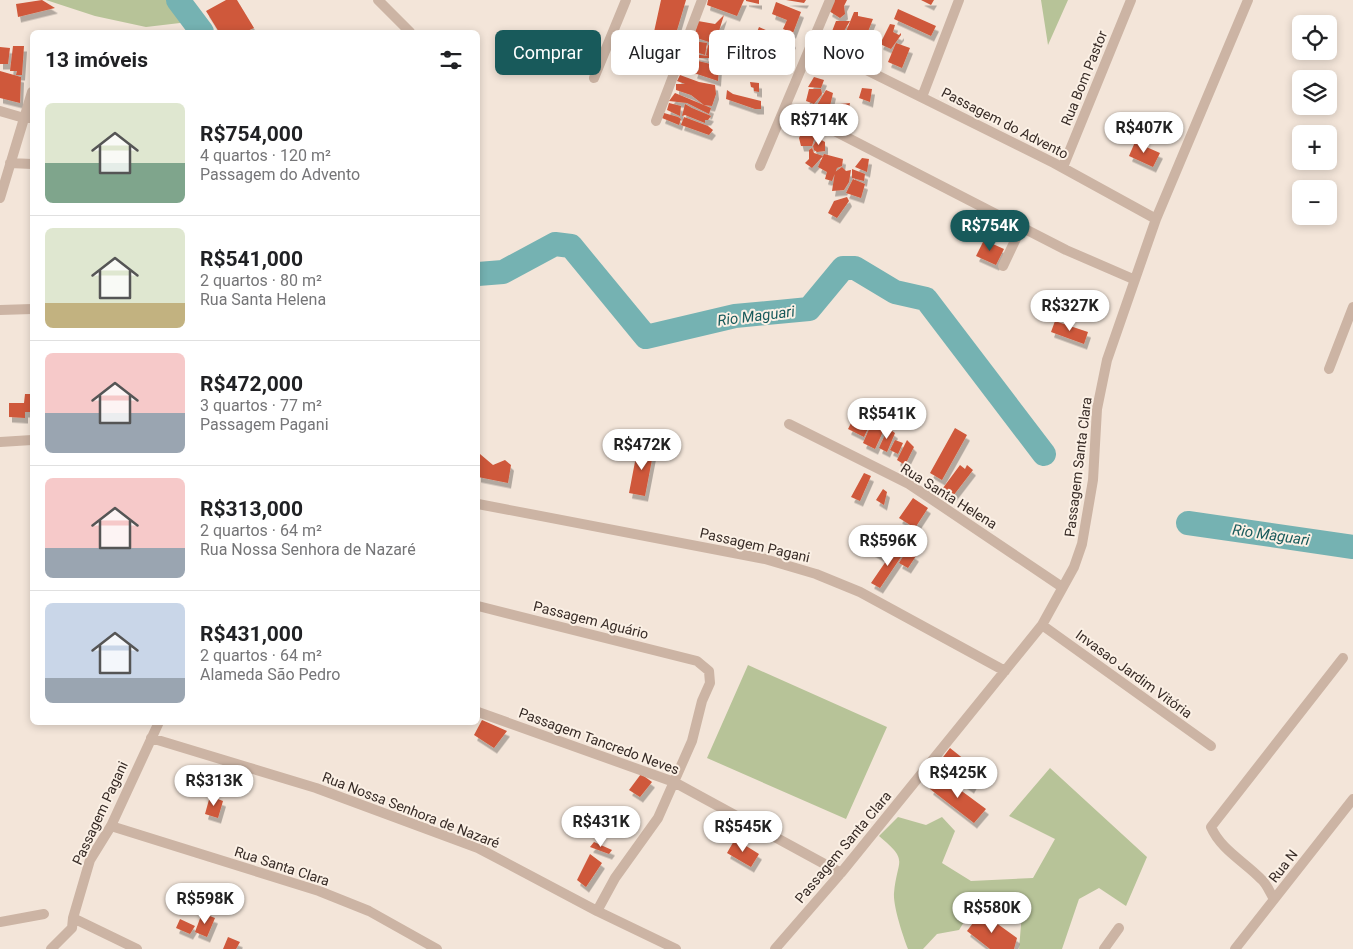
<!DOCTYPE html>
<html lang="pt">
<head>
<meta charset="utf-8">
<style>
	body { margin:0; font-family:Roboto,sans-serif; background:#f2f2f2; color:#202124; height:100vh; display:flex; flex-direction:column; font-size:19px; white-space:nowrap }
	* { box-sizing:border-box; margin:0 }
	p { font-size:16px; color:#757577 }
	.icon { flex:none; width:28px; height:28px; fill:none; stroke:currentColor; stroke-width:2; stroke-linecap:round; stroke-linejoin:round }
	.map { position:relative; flex:1; overflow:hidden }
	.details { position:absolute; left:30px; top:30px; width:450px; height:695px; display:flex; flex-direction:column; background:#fff; border-radius:8px; box-shadow:0 2px 8px #0003 }
	.details>* { flex:none }
	.hud { position:absolute; left:495px; top:30px; width:475px; height:45px; display:flex; gap:10px }
	.buttons { position:absolute; left:1292px; top:15px; display:grid; gap:10px }
	.buttons a { display:grid; place-items:center; width:45px; height:45px; border-radius:8px; background:#fff; box-shadow:0 2px 8px #0003; font-size:25px }
	.price { position:absolute; translate:-50% -42px; padding:0 11px; border-radius:18px; background:#fff; color:#222; font-size:16px; line-height:32px; filter:drop-shadow(0 1px 2px #0008) }
	.price::after { content:''; position:absolute; left:50%; top:30px; width:15px; height:11px; margin-left:-8px; background:inherit; clip-path:polygon(0 0,100% 0,50% 100%) }
	.price.selected { background:#185a5b; color:#fff }
	ul { padding:0; list-style:none }
	li { display:flex; align-items:center; gap:15px; height:125px; padding:0 15px }
	li+li { border-top:1px solid #e0e0e0 }
	li span { display:grid; place-items:center; flex:none; width:140px; height:100px; border-radius:8px; color:#555 }
	li>.icon { margin-inline-start:auto }
	span .icon { width:60px; height:60px; fill:#fffc; stroke-width:1 }
	li b { font-size:21px }
	h2 { display:flex; justify-content:space-between; align-items:center; height:60px; padding:0 15px; font-size:21px }
	.pill { padding:0 18px; border-radius:8px; background:#fff; box-shadow:0 2px 8px #0003; font-size:18px; line-height:45px }
	.pill.selected { background:#185a5b; color:#fff }
	.map>svg:first-child { display:block }
	.green { fill:#b7c398 }
	.lines { fill:none; stroke-linecap:round; stroke-linejoin:round }
	.river { stroke:#75b2b2; stroke-width:24 }
	.building { fill:#cf583a; filter:url(#shadow) }
	.street { stroke:#ccb4a4; stroke-width:10 }
	.labels { text-anchor:middle; dominant-baseline:central; stroke-width:4; stroke-linejoin:round; paint-order:stroke }
	.street-label { font-size:14px; fill:#372b26; stroke:#fbf0e5 }
	.water-label { font-size:15px; font-style:italic; fill:#185a5b; stroke:#fbf0e5 }
</style>
</head>
<body>
<div class="map">
<svg width="1353" height="949" viewBox="0 0 1353 949">
	<defs>
		<filter id="shadow"><feDropShadow dx="3" dy="5.5" stdDeviation="0" flood-color="#0004"/></filter>
	</defs>
	<rect width="100%" height="100%" fill="#f3e5d9"/>
	<path class="green" d="M46 0H185L187 5 180 23 146 27 95 16Z
		M1041 0H1068L1048 45Z
		M748 665 887 727 846 819 707 758Z
		M1050 768 1147 857 1126 906 1099 888 1079 899 1062 949H1019L1022 913 994 900 974 906 959 930 937 934 923 949H908C903 936 893 906 894 893 897 858 910 862 879 836L898 817 926 825 942 817 955 831 942 863 971 881 1033 878 1055 839 1009 816Z"/>
	<g class="lines">
		<path class="river" d="M178 0 202 32
			M478 274 503 272 555 244 571 246 646 337 735 316 809 309 843 268H855L895 292 926 299 1044 454
			M1188 523 1353 547"/>
	</g>
	<path class="building" d="M42 0 55 8 18 17 16 4Z
		M226 0H237L254 28 245 32H219L206 11Z
		M661 0H686L672 47 652 41Z
		M708 0H744L737 16 707 5Z
		M746 0H759V4L746 1Z
		M786 0H806L804 3Z
		M834 0H847L844 6 845 14 840 18 829 11Z
		M921 0H934L931 5Z
		M776 2 801 12 793 33 783 29 787 20 772 14Z
		M898 9 936 26 931 36 894 19Z
		M854 12H858V16L873 19 863 44 845 34Z
		M724 15 715 44 694 37 698 21 715 24Z
		M836 21H850L841 36 831 34Z
		M890 24 895 25 893 32 899 35 901 33V35L891 49 880 44Z
		M759 27 793 42 789 52 755 37Z
		M693 41 707 43 705 55 690 50Z
		M896 43 910 48 902 68 888 62Z
		M708 45 714 47 710 58H695L693 54 708 56 706 55Z
		M13 46H24L22 75H16L17 71H10Z
		M0 47 10 48 8 64H0Z
		M642 50 668 59 665 68 641 59Z
		M698 61 719 66 718 81 694 73Z
		M0 71 21 77 20 103 0 98Z
		M680 75 699 82 715 85 716 94 712 106 704 105 691 95 676 90V84H685L677 81Z
		M814 77 824 80 821 88 808 87Z
		M750 82 759 83V92L754 91V88L751 87Z
		M862 88 872 89 870 102 859 98Z
		M809 89H821L822 94 814 104 806 101Z
		M727 90 733 94 761 101V109H755L729 100 726 99Z
		M826 90 833 93 830 106 823 114 814 110Z
		M675 93 711 108 709 114 687 103 669 101Z
		M669 103 681 106 680 116 667 110Z
		M850 103 846 122 834 118 840 104Z
		M685 104 692 108 711 116 708 120H705V123L685 115 682 116Z
		M664 113 678 117 681 119 679 125 662 118Z
		M684 117 708 126 713 130 709 135 681 125Z
		M805 126 817 130 812 146H801L799 138Z
		M818 138 825 142V151L817 152 814 150 813 146Z
		M1135 142 1160 153 1153 167 1129 156Z
		M812 148 814 153 823 156 812 168 805 163 809 159V150Z
		M824 154 843 159 842 166 837 168 832 181 825 179 827 172 818 167Z
		M862 158 869 159 867 172 855 167Z
		M842 167 846 171 851 170 849 182 844 190 832 191 835 172Z
		M852 169 865 174 864 181 852 178Z
		M853 179 865 184 861 198 846 193Z
		M847 197 849 201 837 218 828 213 834 201Z
		M984 240 1004 249 996 265 976 256Z
		M1055 321 1088 332 1084 344 1051 332Z
		M25 394H32V412H25V418L9 417V403H24Z
		M874 418 887 423 875 449 863 443Z
		M853 419 869 426 864 437 848 429Z
		M888 428 895 433 887 452 879 448Z
		M955 428 967 435 942 480 930 473Z
		M895 440 903 443 898 454 890 450Z
		M907 440 914 447 905 465 897 460Z
		M638 446 654 449 645 496 629 493Z
		M480 454 493 465 505 460 511 465 508 483 478 477V459Z
		M960 465 965 469 967 465 973 470 953 496 943 488Z
		M864 473 871 476 860 501 851 497Z
		M883 489 887 492 884 505 876 500Z
		M913 498 928 508 915 528 899 518Z
		M875 539 890 547 884 558 870 550Z
		M897 545 905 551 880 588 871 583Z
		M907 550 916 556 908 568 899 563Z
		M482 720 507 731 494 748 474 735Z
		M950 748 980 772 971 788 937 765Z
		M641 774 652 782 640 797 629 790Z
		M940 775 986 809 974 823 930 789Z
		M210 796 223 801 218 818 205 814Z
		M735 839 759 854 751 867 727 853Z
		M594 842 612 850 609 854 590 847Z
		M590 854 602 863 586 887 577 880Z
		M981 912 1017 938 1014 949H990L967 931Z
		M202 913 215 918 207 937 195 932Z
		M180 919 195 926 190 934 176 928Z
		M228 937 240 942 236 949H223Z"/>
	<g class="lines">
		<path class="street" d="M378 0 410 32
			M812 43 1054 163 1156 219
			M594 78 626 0
			M922 97 959 0
			M786 106 1066 250 1133 279
			M0 111 24 118H32
			M656 121 702 0
			M10 163 32 164
			M760 166 830 0
			M1063 167 1131 0
			M0 198 32 92
			M1003 266 1022 226
			M0 310 32 309
			M1329 369 1353 307
			M789 424 909 484 1062 587
			M0 442 32 440
			M478 504 765 559 816 574 860 592 1005 671
			M478 606 697 661 709 671 710 683 702 701 692 741 658 818 615 878 597 911
			M1042 625 1211 746
			M478 712 674 782 841 873
			M151 738 316 788 478 848 597 911 676 949
			M111 826 319 891 369 911 437 949
			M1274 899C1270 893 1267 884 1261 879 1245 862 1221 850 1211 827L1343 658
			M73 918 137 949
			M0 922 44 914
			M51 949 72 928 73 918 90 860 111 826 159 722
			M775 949 841 873 1042 625 1074 567 1082 544 1093 480 1097 409 1107 360 1156 219 1248 0
			M1104 949 1119 928
			M1235 949 1353 799"/>
	</g>
	<g class="labels">
		<g class="street-label">
			<text transform="translate(1084 78) rotate(-68)">Rua Bom Pastor</text>
			<text transform="translate(1005 123) rotate(27)">Passagem do Advento</text>
			<text transform="translate(1078 467) rotate(-83)">Passagem Santa Clara</text>
			<text transform="translate(949 496) rotate(32)">Rua Santa Helena</text>
			<text transform="translate(755 545) rotate(13)">Passagem Pagani</text>
			<text transform="translate(591 620) rotate(14)">Passagem Aguário</text>
			<text transform="translate(1134 674) rotate(36)">Invasao Jardim Vitória</text>
			<text transform="translate(599 741) rotate(20)">Passagem Tancredo Neves</text>
			<text transform="translate(411 810) rotate(21)">Rua Nossa Senhora de Nazaré</text>
			<text transform="translate(100 813) rotate(-65)">Passagem Pagani</text>
			<text transform="translate(843 847) rotate(-50)">Passagem Santa Clara</text>
			<text transform="translate(282 866) rotate(18)">Rua Santa Clara</text>
			<text transform="translate(1283 866) rotate(-52)">Rua N</text>
		</g>
		<g class="water-label">
			<text transform="translate(756 316) rotate(-7)">Rio Maguari</text>
			<text transform="translate(1271 535) rotate(8)">Rio Maguari</text>
		</g>
	</g>
</svg>
<div class="buttons">
<a><svg class="icon" aria-label="locate" viewBox="0 0 24 24"><circle cx="12" cy="12" r="6"/><path d="M12 2v4M12 18v4M2 12h4M18 12h4"/></svg></a>
<a><svg class="icon" aria-label="layers" viewBox="0 0 24 24"><path d="M12 4l9 5-9 5-9-5zM3 14l9 5 9-5"/></svg></a>
<a>+</a>
<a>−</a>
</div>
<b class="price" style="left:819px;top:146px">R$714K</b>
<b class="price" style="left:1144px;top:154px">R$407K</b>
<b class="price selected" style="left:990px;top:252px">R$754K</b>
<b class="price" style="left:1070px;top:332px">R$327K</b>
<b class="price" style="left:887px;top:440px">R$541K</b>
<b class="price" style="left:642px;top:471px">R$472K</b>
<b class="price" style="left:888px;top:567px">R$596K</b>
<b class="price" style="left:958px;top:799px">R$425K</b>
<b class="price" style="left:214px;top:807px">R$313K</b>
<b class="price" style="left:601px;top:848px">R$431K</b>
<b class="price" style="left:743px;top:853px">R$545K</b>
<b class="price" style="left:205px;top:925px">R$598K</b>
<b class="price" style="left:992px;top:934px">R$580K</b>
<div class="hud">
<a class="pill selected">Comprar</a>
<a class="pill">Alugar</a>
<a class="pill">Filtros</a>
<a class="pill">Novo</a>
</div>
<section class="details">
<h2>13 imóveis<svg class="icon" aria-label="filters" viewBox="0 0 24 24"><path d="M4 7h16M4 17h16"/><circle cx="9" cy="7" r="2"/><circle cx="15" cy="17" r="2"/></svg></h2>
<ul>
<li><span style="background:linear-gradient(#dfe7d0 60%,#7fa58c 0)"><svg class="icon" aria-label="home" viewBox="0 0 24 24"><path d="M3 11l9-7 9 7M6 9v11h12V9"/></svg></span><div><b>R$754,000</b><p>4 quartos · 120 m²</p><p>Passagem do Advento</p></div></li>
<li><span style="background:linear-gradient(#dfe7d0 75%,#c2b280 0)"><svg class="icon" aria-label="home" viewBox="0 0 24 24"><path d="M3 11l9-7 9 7M6 9v11h12V9"/></svg></span><div><b>R$541,000</b><p>2 quartos · 80 m²</p><p>Rua Santa Helena</p></div></li>
<li><span style="background:linear-gradient(#f6c9c9 60%,#9aa5b1 0)"><svg class="icon" aria-label="home" viewBox="0 0 24 24"><path d="M3 11l9-7 9 7M6 9v11h12V9"/></svg></span><div><b>R$472,000</b><p>3 quartos · 77 m²</p><p>Passagem Pagani</p></div></li>
<li><span style="background:linear-gradient(#f6c9c9 70%,#9aa5b1 0)"><svg class="icon" aria-label="home" viewBox="0 0 24 24"><path d="M3 11l9-7 9 7M6 9v11h12V9"/></svg></span><div><b>R$313,000</b><p>2 quartos · 64 m²</p><p>Rua Nossa Senhora de Nazaré</p></div></li>
<li><span style="background:linear-gradient(#c9d6e8 75%,#9aa5b1 0)"><svg class="icon" aria-label="home" viewBox="0 0 24 24"><path d="M3 11l9-7 9 7M6 9v11h12V9"/></svg></span><div><b>R$431,000</b><p>2 quartos · 64 m²</p><p>Alameda São Pedro</p></div></li>
</ul>
</section>
</div>
</body>
</html>
